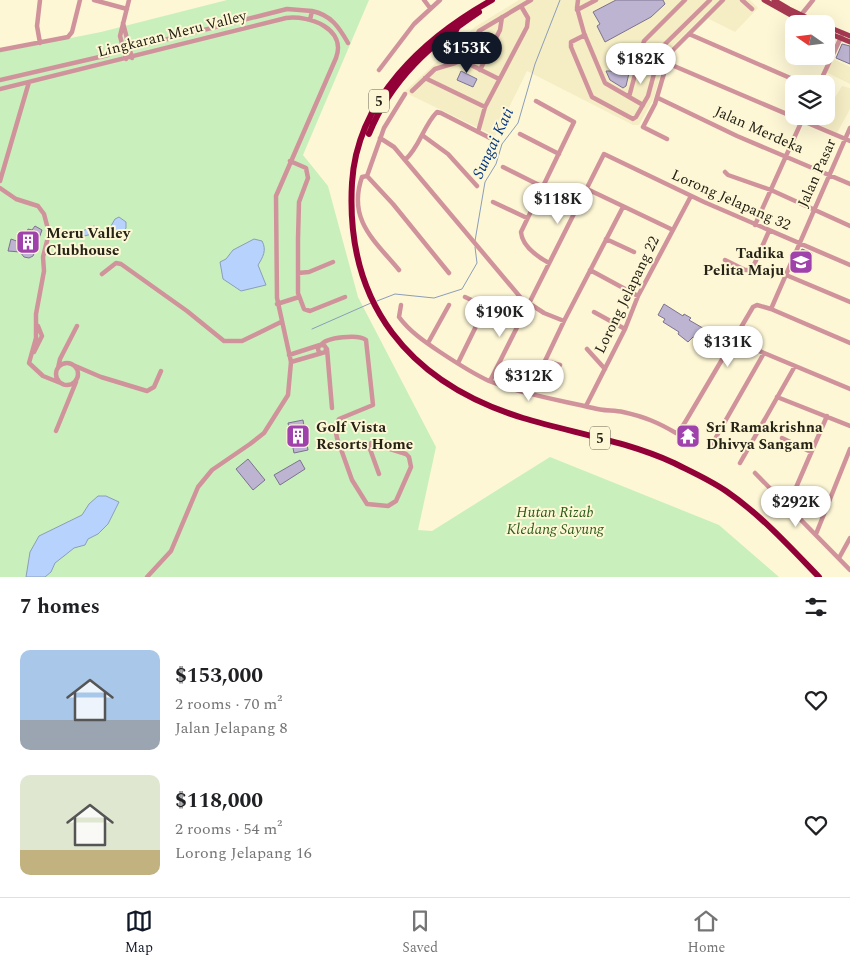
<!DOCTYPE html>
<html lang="en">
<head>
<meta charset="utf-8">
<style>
	body { margin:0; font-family:Spectral,serif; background:#f2f2f2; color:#202124; height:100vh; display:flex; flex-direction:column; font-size:19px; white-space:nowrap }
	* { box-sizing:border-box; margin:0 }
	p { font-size:16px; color:#757577 }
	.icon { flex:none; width:28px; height:28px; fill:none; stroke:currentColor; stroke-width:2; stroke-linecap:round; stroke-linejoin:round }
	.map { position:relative; height:577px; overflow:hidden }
	.drawer { display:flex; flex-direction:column; background:#fff; flex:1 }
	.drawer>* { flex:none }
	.needle { width:32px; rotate:284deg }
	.fabs { position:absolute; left:785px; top:15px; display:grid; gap:10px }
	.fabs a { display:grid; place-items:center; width:50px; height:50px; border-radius:10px; background:#fff; box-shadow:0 5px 20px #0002; font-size:25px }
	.price { position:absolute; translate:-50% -42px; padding:0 11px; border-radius:18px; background:#fff; color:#222; font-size:16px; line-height:32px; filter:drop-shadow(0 1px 2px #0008) }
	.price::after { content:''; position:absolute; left:50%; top:30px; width:15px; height:11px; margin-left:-8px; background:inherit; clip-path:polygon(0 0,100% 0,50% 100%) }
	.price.active { background:#111827; color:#fff }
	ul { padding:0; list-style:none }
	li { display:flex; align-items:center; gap:15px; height:125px; padding:0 20px }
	li span { display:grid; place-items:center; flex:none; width:140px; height:100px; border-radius:10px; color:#555 }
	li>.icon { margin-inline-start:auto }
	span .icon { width:60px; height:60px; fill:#fffc; stroke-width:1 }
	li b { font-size:21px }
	h2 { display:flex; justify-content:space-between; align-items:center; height:60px; padding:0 20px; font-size:21px }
	.dock { display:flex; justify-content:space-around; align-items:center; height:70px; border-top:1px solid #e0e0e0; background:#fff; font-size:14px; color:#757577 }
	.dock a { display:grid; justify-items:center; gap:2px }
	.dock .active { color:#111827 }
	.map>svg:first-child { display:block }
	.built { fill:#f5edc4 }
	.green { fill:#c9f0bc }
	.water { fill:#b7d2fd; stroke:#8b9db8 }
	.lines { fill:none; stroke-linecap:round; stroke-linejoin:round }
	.stream { stroke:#8b9db8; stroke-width:1 }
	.building { fill:#bdb4d2; stroke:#7b728e }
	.minor { stroke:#d1939b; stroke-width:4.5 }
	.major { stroke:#a63951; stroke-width:5 }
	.highway { stroke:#930037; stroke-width:6 }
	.labels { text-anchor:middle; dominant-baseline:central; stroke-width:4; stroke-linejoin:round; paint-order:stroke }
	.shield { fill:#fdf7d6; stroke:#666250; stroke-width:1 }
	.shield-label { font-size:14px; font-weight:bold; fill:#252216 }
	.street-label { font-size:15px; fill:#252216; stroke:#fdf7d6 }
	.poi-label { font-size:15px; font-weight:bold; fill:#252216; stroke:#fdf7d6; text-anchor:start }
	.park-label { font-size:15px; font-style:italic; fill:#2c5c18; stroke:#fdf7d6 }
	.water-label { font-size:16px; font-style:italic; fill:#003481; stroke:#fdf7d6 }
</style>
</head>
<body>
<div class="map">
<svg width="850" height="577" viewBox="0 0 850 577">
	<rect width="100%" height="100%" fill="#fdf7d6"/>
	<path class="built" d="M519 0H750L758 8 735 32 703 16 667 52 653 100 639 125H633L527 71 495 136 404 92 475 27Z
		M833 59 850 67V84L826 72Z
		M842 86 850 88V109L837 133 819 124 824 116H826V112Z"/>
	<path class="green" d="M227 0H369L303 155 328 186 358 297 436 447 418 530 432 531 550 457 719 525 779 577H0V52L101 32Z"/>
	<path class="water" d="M119 217 126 222V228L122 234 113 235 99 232 77 238 76 234 94 226 101 230 108 231 115 219Z
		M254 239 262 241C267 250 263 257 258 265L266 285 241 291 223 279 220 262 226 259 233 250Z
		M98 496H106L119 502 108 524 98 534 88 539 85 545 74 548 64 556 55 563 51 572 45 577H26L30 552 39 536 82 515 89 504Z"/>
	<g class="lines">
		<path class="stream" d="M475 241 485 182 496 164 502 144 518 123 535 64 560 0
			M377 301 395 294 434 298 462 289 477 263 475 247
			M312 329 371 303"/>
	</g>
	<path class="building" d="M616 0H663L665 4 651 17 605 42 597 26 600 24 593 12Z
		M842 44 850 46V64L836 58Z
		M461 71 477 79 473 87 457 80Z
		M606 71H622L629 73 626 86 623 88 610 80Z
		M35 226 42 230 38 241 27 237 35 245 36 249 33 256 29 258 24 257 20 252 8 251 11 239 22 243 19 235 22 233 25 239 28 229 32 230Z
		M802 249 812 253 806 267 795 263Z
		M664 304 683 316 684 314 691 318 689 320 708 331 702 342 693 337 688 342 678 334 679 332 663 322 665 319 658 315Z
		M303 420 308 450 294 453 288 423Z
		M248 459 265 480 253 490 236 469Z
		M300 460 305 469 280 485 274 475Z"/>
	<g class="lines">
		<path class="minor" d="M40 0 37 26 40 43
			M94 0 127 9
			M424 0 430 8
			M578 0 577 8 584 33 605 83 643 105
			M742 0 752 9
			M577 10 596 0
			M312 11C331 15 339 27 348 43
			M801 15 813 0
			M123 23 132 58
			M689 34 804 84
			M585 35 571 42V47L592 97 633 119 636 117 648 96 661 48 710 0
			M444 36 465 62 499 79
			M140 46 287 9 312 11 310 20
			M0 50 68 37 72 32 80 0
			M126 59 120 36 129 0
			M667 63 850 141
			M379 70 414 24 440 0
			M480 70 500 30 502 17
			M425 78 485 107
			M0 80 108 55
			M819 84 843 33
			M0 89 286 18C310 15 347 29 336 58L276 196 277 298 291 362 288 395 264 433 250 444 212 470 198 487 171 551 147 577
			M412 91 435 69 455 63 465 58 479 31 531 0
			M629 97 644 41 685 0
			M658 98 737 136 850 184
			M536 101 574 122 521 232C522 246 538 257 549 263
			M478 132 485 107 527 27 528 18 521 6
			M520 134 559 154
			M422 135 448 154 477 186
			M380 138 394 147 521 298 544 313 564 321 623 207
			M667 139 643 127 655 104 670 53 723 0
			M405 160C420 147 423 126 437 112L441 113 490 138
			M290 161 306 168 308 178 299 202 298 239V293L304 309 310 311 345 297
			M503 167 543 187
			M725 172 728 175 771 190 850 226
			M367 176 393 204 449 273
			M367 176 362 177C347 220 375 241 399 270
			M367 176 384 128 405 94
			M0 181 29 82
			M0 188 16 199 38 206 44 214 49 233 43 257 44 271 36 314V338L29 363 43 376 63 384
			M587 189 673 230
			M493 202 527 218
			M755 225 804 116
			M606 239 634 252
			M725 260 745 270H750L753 267 769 231
			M590 270 638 296
			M298 273 309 272 333 262
			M102 274 116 263 121 264 187 311 224 341H242L281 322
			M786 275 850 302
			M277 304 299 297
			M401 305 399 317C409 331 425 342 440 352 455 362 472 373 489 381 522 394 559 400 593 408 603 411 614 410 623 412 645 417 657 422 676 433L679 432 687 419 753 307 757 305 771 309 850 343
			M771 309 850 128
			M594 312 625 329
			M733 340 850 389
			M428 343 449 305
			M318 349a4 4 0 1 1 8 0a4 4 0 1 1-8 0Z
			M321 345C326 337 359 334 366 340L373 405 339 419 335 428 337 438 352 480 367 504 388 506 396 501 411 467 409 457 406 454 371 443 370 449 379 474
			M327 349 332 408
			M587 349 605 369
			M34 352 42 336 38 326
			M289 355 320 345
			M291 362 322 353
			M458 363 483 312 480 304 465 297
			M56 374a11 11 0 1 1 22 0a11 11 0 1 1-22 0Z
			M73 365 101 377 147 391 154 387 161 371
			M560 365 545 361 564 321
			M58 368 60 359 77 326
			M490 381 604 154 704 202 850 265
			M777 397 850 426
			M586 406 625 329 638 296 691 196
			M56 431 76 382
			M782 438 811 452
			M711 446 764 353
			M740 463 795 366
			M755 473 850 570
			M788 506 827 416
			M816 534 850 449
			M839 558 850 538"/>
		<path class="major" d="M764 0 807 24
			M774 0 789 9 820 24
			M826 26 850 36
			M826 32 850 42"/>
		<path class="highway" d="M492 0C424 38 357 99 352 183 345 304 409 383 523 418 573 433 626 441 674 463 692 472 710 480 726 491 761 515 790 547 819 577
			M434 46 443 44 452 46V39L457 28
			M369 134C391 79 431 44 479 12"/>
	</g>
	<defs>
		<g id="building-square" transform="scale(1.25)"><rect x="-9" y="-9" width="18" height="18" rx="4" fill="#a042ac" stroke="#fdf7d6"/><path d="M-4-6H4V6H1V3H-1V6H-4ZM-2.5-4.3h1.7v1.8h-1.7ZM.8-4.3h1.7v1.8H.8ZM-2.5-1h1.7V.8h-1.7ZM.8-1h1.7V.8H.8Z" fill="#fff"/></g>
		<g id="school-square" transform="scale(1.25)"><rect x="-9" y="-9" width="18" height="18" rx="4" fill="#a042ac" stroke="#fdf7d6"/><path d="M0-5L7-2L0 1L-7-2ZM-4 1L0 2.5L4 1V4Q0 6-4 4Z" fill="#fff"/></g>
		<g id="temple-square" transform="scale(1.25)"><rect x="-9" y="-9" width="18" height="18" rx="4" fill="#a042ac" stroke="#fdf7d6"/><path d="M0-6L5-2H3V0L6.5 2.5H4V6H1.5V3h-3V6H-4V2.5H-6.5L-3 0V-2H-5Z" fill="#fff"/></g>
	</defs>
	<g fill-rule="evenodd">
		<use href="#building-square" x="28" y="242"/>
		<use href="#school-square" x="801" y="262"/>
		<use href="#building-square" x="298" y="436"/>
		<use href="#temple-square" x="688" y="436"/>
	</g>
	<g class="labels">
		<g class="shield">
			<rect x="369" y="89.5" width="20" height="23" rx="4"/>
			<rect x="590" y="426.5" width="20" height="23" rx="4"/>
		</g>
		<g class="shield-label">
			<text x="379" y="101">5</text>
			<text x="600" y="438">5</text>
		</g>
		<g class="street-label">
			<text transform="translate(172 34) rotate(-14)">Lingkaran Meru Valley</text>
			<text transform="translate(759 130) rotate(24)">Jalan Merdeka</text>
			<text transform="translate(817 173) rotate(-66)">Jalan Pasar</text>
			<text transform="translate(731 200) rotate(24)">Lorong Jelapang 32</text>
			<text transform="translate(627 295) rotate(-64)">Lorong Jelapang 22</text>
		</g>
		<g class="poi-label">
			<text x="46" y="233">Meru Valley<tspan x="46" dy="17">Clubhouse</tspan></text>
			<text x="784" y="253" text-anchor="end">Tadika<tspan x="784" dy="17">Pelita Maju</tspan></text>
			<text x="316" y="427">Golf Vista<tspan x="316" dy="17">Resorts Home</tspan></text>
			<text x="706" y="427">Sri Ramakrishna<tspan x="706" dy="17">Dhivya Sangam</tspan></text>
		</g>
		<g class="park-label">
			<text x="555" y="512">Hutan Rizab<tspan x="555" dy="17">Kledang Sayung</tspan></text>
		</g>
		<g class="water-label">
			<text transform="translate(493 143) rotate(-65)">Sungai Kati</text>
		</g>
	</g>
</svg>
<div class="fabs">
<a><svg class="needle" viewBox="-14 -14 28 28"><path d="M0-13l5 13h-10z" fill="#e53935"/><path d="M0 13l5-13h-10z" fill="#757577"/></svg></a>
<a><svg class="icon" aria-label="layers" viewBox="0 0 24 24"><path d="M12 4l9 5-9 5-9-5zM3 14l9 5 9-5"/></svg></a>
</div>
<b class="price active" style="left:467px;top:74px">$153K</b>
<b class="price" style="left:641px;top:85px">$182K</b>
<b class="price" style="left:558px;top:225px">$118K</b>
<b class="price" style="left:500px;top:338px">$190K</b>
<b class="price" style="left:728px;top:368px">$131K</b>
<b class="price" style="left:529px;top:402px">$312K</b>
<b class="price" style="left:796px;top:528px">$292K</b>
</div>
<section class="drawer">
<h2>7 homes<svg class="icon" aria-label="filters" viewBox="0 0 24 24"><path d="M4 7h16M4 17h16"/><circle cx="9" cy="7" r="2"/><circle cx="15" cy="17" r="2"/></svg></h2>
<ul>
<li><span style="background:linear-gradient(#a9c7e8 70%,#9aa5b1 0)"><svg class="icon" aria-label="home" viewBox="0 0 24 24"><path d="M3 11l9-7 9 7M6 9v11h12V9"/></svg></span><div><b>$153,000</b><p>2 rooms · 70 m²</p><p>Jalan Jelapang 8</p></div><svg class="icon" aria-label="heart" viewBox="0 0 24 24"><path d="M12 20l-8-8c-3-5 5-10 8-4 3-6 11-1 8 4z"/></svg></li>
<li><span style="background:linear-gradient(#dfe7d0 75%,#c2b280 0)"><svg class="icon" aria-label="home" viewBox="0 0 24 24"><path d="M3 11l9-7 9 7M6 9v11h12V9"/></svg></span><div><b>$118,000</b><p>2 rooms · 54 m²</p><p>Lorong Jelapang 16</p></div><svg class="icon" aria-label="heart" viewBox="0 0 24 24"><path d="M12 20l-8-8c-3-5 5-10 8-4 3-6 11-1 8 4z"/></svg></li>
</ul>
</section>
<nav class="dock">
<a class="active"><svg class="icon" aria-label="map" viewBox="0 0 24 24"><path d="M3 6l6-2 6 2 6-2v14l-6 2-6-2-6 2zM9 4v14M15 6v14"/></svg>Map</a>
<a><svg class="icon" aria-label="saved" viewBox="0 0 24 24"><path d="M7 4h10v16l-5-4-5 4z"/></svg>Saved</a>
<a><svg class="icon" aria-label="home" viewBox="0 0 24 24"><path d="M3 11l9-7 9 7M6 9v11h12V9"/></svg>Home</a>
</nav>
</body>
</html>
